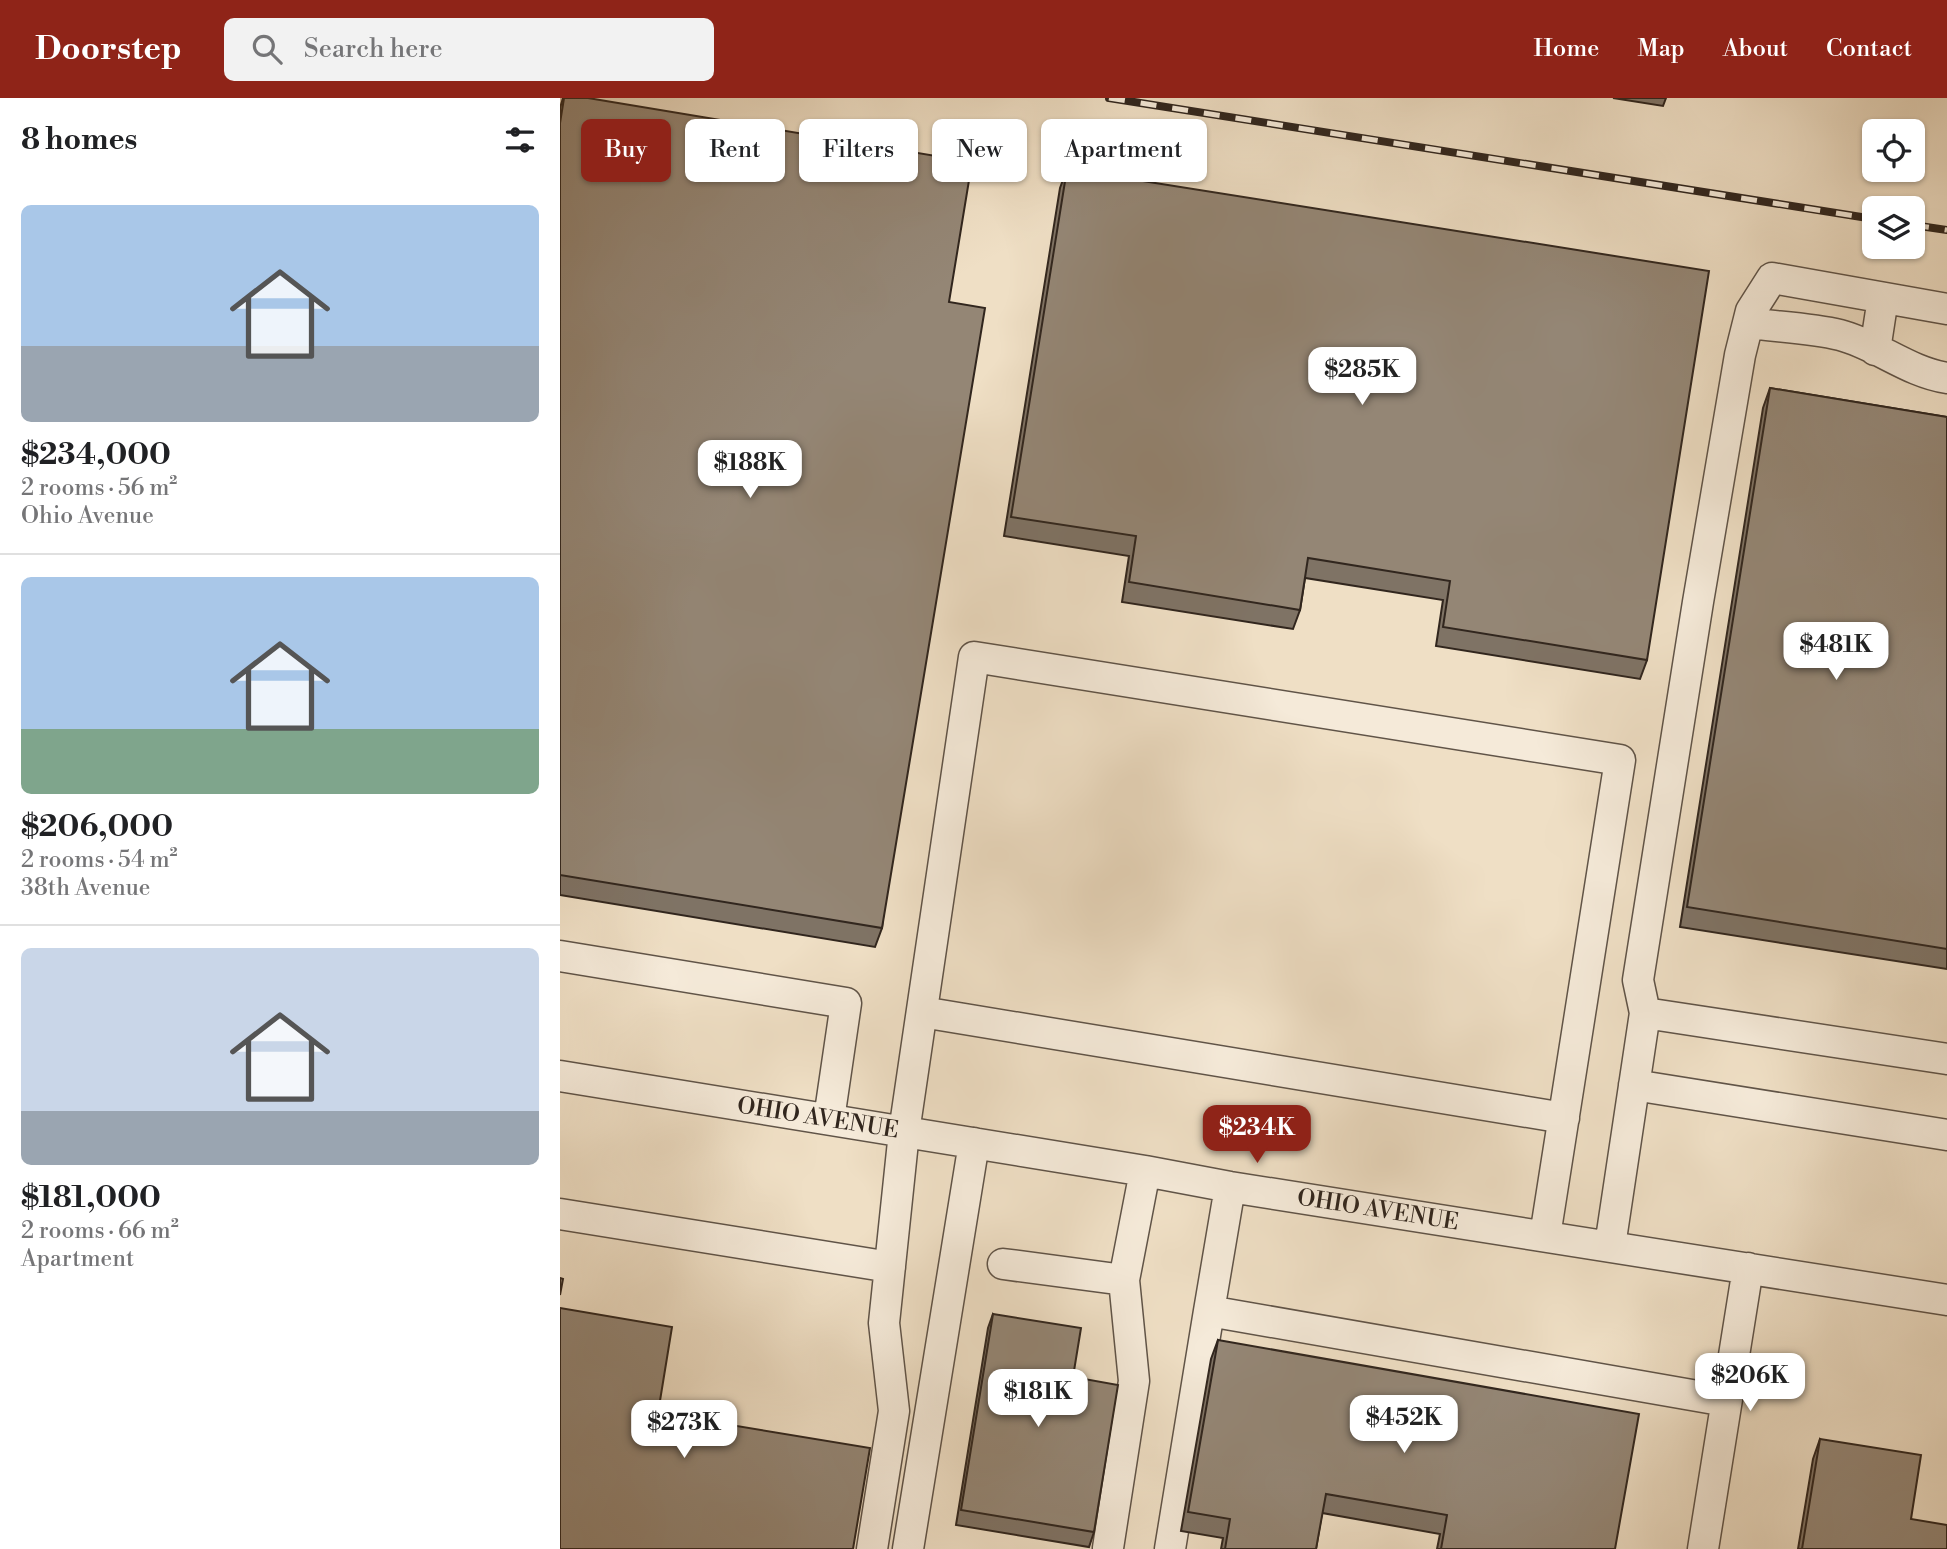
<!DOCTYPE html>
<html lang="en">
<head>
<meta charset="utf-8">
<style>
	body { margin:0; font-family:"Libre Bodoni",serif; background:#f2f2f2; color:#202124; height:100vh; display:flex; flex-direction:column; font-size:26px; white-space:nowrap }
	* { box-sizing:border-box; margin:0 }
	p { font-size:23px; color:#757577 }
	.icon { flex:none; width:38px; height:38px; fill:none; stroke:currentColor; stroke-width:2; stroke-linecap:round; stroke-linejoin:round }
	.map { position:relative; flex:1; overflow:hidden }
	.sheet { display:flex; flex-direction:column; background:#fff; width:560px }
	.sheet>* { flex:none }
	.top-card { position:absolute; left:21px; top:21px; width:665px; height:63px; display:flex; gap:14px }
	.fabs { position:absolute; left:1302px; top:21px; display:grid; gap:14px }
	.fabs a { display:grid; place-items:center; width:63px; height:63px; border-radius:10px; background:#fff; box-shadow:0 2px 5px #0004; font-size:35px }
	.price { position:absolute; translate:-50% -60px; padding:0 16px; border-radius:14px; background:#fff; color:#222; font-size:23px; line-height:46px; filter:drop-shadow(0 2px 4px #0008) }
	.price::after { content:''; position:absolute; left:50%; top:42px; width:21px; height:16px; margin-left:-10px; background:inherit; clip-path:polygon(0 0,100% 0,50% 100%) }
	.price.selected { background:#8f2418; color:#fff }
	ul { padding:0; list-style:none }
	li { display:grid; align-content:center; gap:14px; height:371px; padding:0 21px }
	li+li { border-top:2px solid #e0e0e0 }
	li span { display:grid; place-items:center; height:217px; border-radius:10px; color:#555 }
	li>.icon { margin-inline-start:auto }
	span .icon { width:126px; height:126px; fill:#fffc; stroke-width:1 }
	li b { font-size:30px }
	h2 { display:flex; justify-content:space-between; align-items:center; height:84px; padding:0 21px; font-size:30px }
	.chip { padding:0 24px; border-radius:10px; background:#fff; box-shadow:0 2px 5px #0004; font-size:24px; line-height:63px }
	.chip.selected { background:#8f2418; color:#fff }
	header { display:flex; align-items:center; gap:42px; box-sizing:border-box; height:98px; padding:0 35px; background:#8f2418; color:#fff }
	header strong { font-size:33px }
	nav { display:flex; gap:38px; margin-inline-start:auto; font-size:24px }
	.search { width:490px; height:63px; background:#f2f2f2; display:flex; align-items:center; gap:18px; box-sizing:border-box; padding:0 24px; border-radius:10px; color:#757577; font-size:26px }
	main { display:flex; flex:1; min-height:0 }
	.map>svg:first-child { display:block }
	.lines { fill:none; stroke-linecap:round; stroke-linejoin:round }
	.minor-casing { stroke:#605448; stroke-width:33 }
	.minor { stroke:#f5ead9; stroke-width:30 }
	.rail-casing { stroke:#31261e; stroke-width:8 }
	.rail { stroke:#f5ead9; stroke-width:5; stroke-dasharray:16; stroke-linecap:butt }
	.wall { fill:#7f7365; stroke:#31261e; stroke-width:2 }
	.building { fill:#948675; stroke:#31261e; stroke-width:2 }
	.labels { text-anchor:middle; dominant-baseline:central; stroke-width:6; stroke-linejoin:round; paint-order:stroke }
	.street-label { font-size:23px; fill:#31261e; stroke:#f5ead9 }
</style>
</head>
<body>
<header>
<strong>Doorstep</strong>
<div class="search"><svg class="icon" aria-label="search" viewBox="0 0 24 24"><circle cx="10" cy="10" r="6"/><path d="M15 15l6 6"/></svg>Search here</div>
<nav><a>Home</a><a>Map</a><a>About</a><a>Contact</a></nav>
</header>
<main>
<section class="sheet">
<h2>8 homes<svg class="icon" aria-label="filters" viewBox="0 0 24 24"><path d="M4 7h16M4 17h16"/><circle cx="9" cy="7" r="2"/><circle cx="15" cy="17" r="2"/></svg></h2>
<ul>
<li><span style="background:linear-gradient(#a9c7e8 65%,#9aa5b1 0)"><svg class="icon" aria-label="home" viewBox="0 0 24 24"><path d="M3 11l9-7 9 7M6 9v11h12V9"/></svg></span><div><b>$234,000</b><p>2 rooms · 56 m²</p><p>Ohio Avenue</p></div></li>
<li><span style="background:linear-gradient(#a9c7e8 70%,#7fa58c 0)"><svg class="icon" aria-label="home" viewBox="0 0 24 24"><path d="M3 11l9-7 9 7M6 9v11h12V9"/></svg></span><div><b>$206,000</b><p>2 rooms · 54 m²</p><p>38th Avenue</p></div></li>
<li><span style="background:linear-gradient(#c9d6e8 75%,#9aa5b1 0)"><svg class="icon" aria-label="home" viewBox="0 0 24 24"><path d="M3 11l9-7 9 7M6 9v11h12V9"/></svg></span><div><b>$181,000</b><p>2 rooms · 66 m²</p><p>Apartment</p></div></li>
</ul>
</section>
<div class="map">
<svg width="1387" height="1451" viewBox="0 0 1387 1451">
	<rect width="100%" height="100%" fill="#efdfc5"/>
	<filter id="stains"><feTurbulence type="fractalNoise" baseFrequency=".00286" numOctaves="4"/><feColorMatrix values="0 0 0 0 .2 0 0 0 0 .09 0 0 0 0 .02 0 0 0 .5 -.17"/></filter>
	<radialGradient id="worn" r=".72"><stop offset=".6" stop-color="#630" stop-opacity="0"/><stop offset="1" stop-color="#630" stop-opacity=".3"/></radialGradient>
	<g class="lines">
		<g class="minor-casing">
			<path id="minor" d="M1188 225C1218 229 1251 230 1280 237 1318 247 1348 274 1387 280
				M1315 252 1323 200
				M0 858 286 905 269 1021
				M362 914 1004 1020
				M1085 915 1387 961
				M0 978 585 1073 670 1089 1387 1202
				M1074 987 1387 1037
				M670 1089 649 1213 1166 1303
				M0 1116 330 1169
				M1050 1148 1085 915 1078 882 1138 504 1180 257 1191 213 1212 180 1387 211
				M443 1166 564 1182
				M548 1450 574 1283 564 1182 585 1073
				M312 1451 334 1313 324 1225 344 1034 414 559 1060 662 985 1138
				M348 1451 414 1045
				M610 1451 649 1213
				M1143 1451 1188 1170"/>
		</g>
		<use href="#minor" class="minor"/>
		<g class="rail-casing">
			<path id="rail" d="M549 0 1314 121
				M1353 127 1387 132"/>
		</g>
		<use href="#rail" class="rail"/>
	</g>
	<path class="wall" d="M3 0H28L389 204 322 830 315 849 0 797V10Z
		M1053 0H1106L1103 8Z
		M507 71 1087 562 1080 581 876 548 883 502 745 480 740 512 733 531 562 504 569 458 444 438 500 90Z
		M1210 290 1387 319V871L1120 829 1203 310Z
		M433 1216 513 1279 534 1434 529 1449 396 1427 428 1230Z
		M658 1242 1055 1451H877L880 1436 762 1415 756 1451H661L663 1440 621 1433 651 1261Z
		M1260 1341 1351 1421 1387 1451H1238L1253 1361Z"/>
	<path class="building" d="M4 0H28L412 64 389 204 425 210 322 830 0 777V25Z
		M507 71 1149 173 1087 562 883 529 890 483 748 460 740 512 569 484 576 438 451 419Z
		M1210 290 1387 319V851L1127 809Z
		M0 1180 3 1181 0 1197Z
		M0 1210 112 1229 98 1315 310 1350 293 1451H0Z
		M433 1216 521 1230 513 1279 558 1287 534 1434 401 1412Z
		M658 1242 1079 1316 1055 1451H881L887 1417 766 1396 756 1451H665L670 1421 628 1414Z
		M1260 1341 1361 1357 1351 1421 1387 1427V1451H1242Z"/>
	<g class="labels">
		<g class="street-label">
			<text transform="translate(258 1020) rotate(9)">OHIO AVENUE</text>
			<text transform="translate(818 1112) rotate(9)">OHIO AVENUE</text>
		</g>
	</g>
	<rect width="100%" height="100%" filter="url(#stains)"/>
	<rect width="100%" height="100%" fill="url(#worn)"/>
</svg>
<div class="fabs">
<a><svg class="icon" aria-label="locate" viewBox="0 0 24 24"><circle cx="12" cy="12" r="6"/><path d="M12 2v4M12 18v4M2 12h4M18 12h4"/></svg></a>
<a><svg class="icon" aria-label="layers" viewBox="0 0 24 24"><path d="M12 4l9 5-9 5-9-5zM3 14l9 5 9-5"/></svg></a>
</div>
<b class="price" style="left:802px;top:309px">$285K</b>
<b class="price" style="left:190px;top:402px">$188K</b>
<b class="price" style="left:1276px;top:584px">$481K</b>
<b class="price selected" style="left:697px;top:1067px">$234K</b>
<b class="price" style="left:1190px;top:1315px">$206K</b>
<b class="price" style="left:478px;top:1331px">$181K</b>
<b class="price" style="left:844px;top:1357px">$452K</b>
<b class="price" style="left:124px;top:1362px">$273K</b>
<div class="top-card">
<a class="chip selected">Buy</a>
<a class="chip">Rent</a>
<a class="chip">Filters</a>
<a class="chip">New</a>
<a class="chip">Apartment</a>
</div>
</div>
</main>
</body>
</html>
